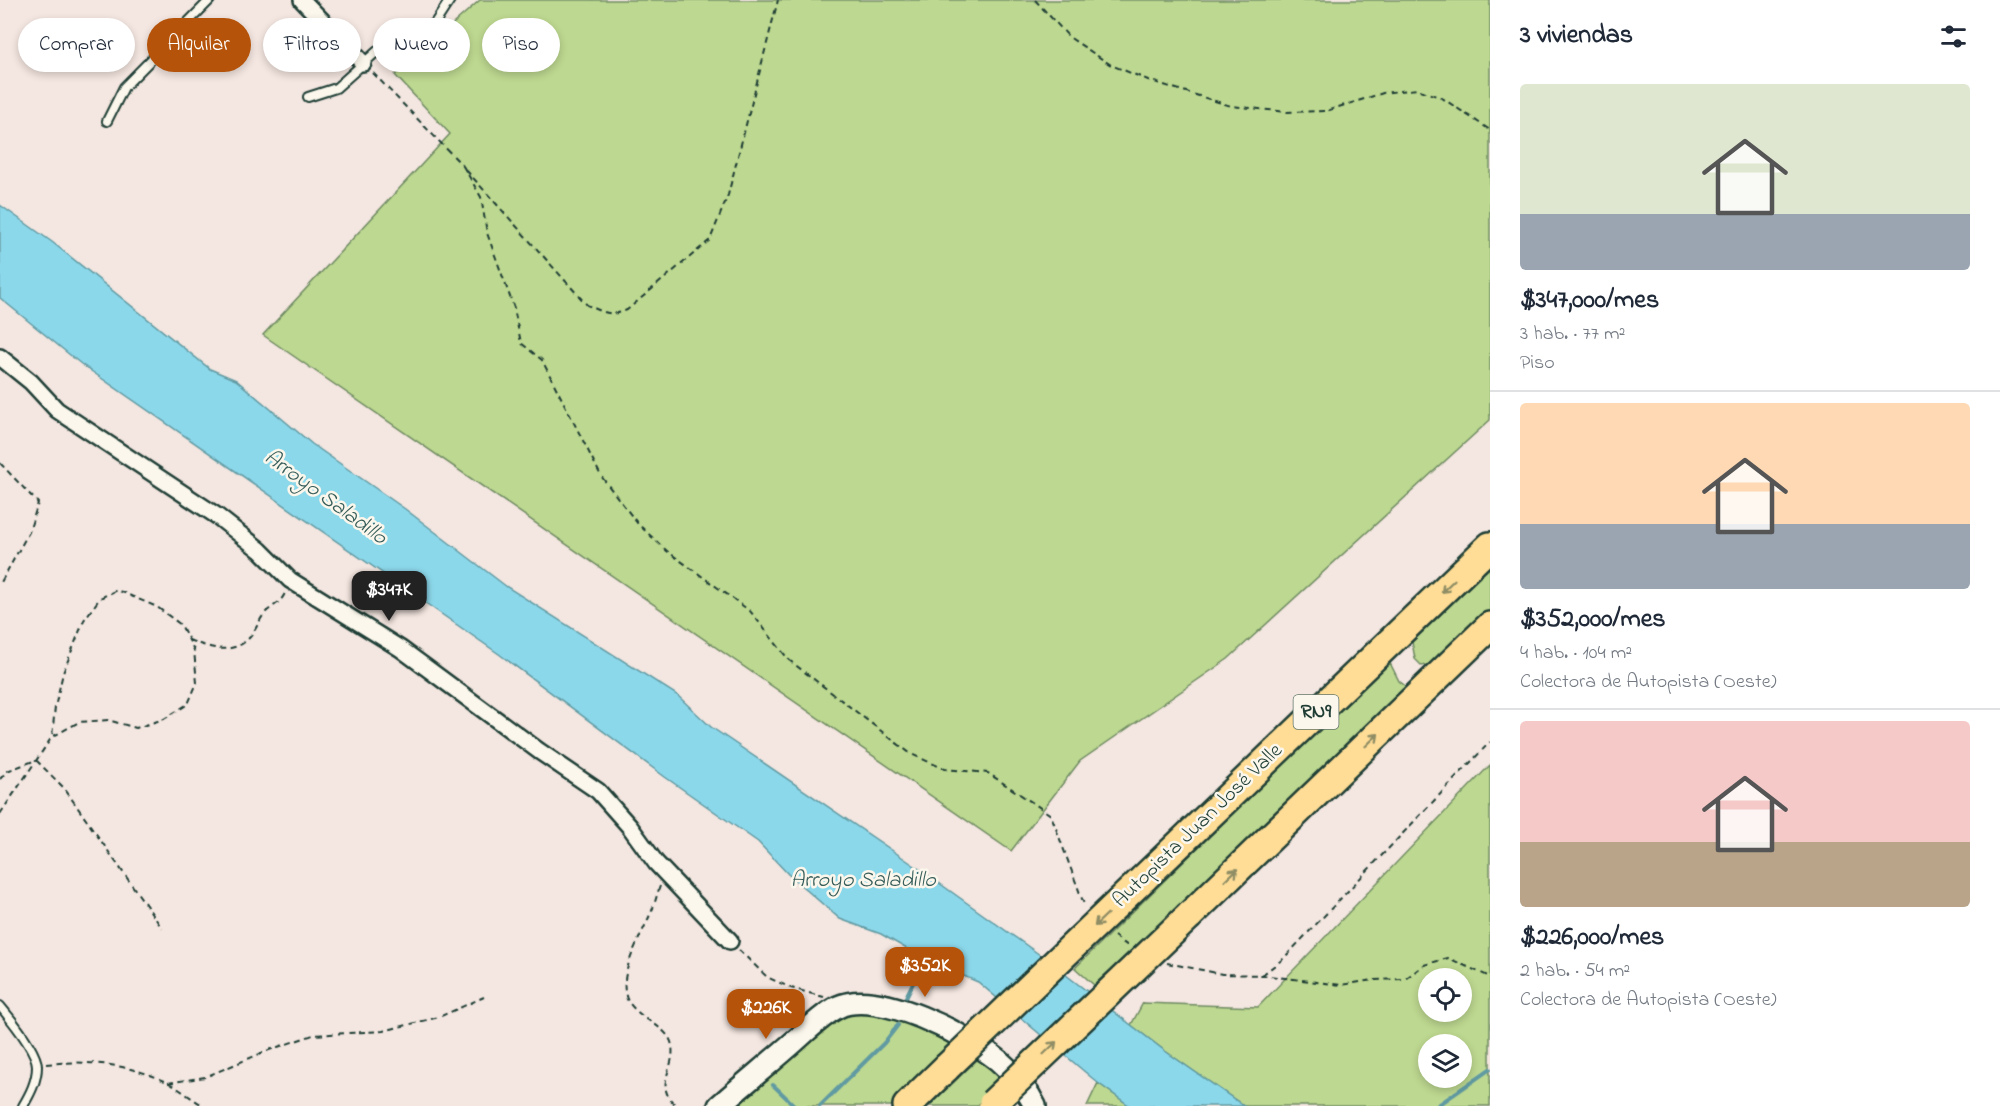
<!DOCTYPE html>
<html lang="es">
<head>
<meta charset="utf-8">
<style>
	body { margin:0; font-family:"Indie Flower",sans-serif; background:#f6f6f7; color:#1f2937; height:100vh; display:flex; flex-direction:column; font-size:22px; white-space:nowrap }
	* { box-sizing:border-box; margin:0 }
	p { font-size:20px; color:#747a83 }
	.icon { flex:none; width:33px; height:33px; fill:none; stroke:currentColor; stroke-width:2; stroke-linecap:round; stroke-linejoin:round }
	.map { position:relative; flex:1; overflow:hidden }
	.details { display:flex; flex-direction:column; background:#fff; width:510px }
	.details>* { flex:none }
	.top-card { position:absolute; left:18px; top:18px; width:570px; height:54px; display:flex; gap:12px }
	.fabs { position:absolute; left:1418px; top:968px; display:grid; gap:12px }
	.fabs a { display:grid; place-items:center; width:54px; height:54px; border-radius:50%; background:#fff; box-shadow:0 3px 9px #0003; font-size:30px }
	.price { position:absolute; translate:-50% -51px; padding:0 14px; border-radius:12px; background:#b45309; color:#fff; font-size:20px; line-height:39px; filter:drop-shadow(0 2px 3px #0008) }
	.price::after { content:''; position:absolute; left:50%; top:36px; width:18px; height:14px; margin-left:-9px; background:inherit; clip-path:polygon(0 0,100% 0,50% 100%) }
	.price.active { background:#222; color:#fff }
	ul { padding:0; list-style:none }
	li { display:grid; align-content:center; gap:12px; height:318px; padding:0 30px }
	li+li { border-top:2px solid #e0e1e3 }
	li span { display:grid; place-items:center; height:186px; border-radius:6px; color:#555 }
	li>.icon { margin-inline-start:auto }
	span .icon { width:108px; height:108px; fill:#fffc; stroke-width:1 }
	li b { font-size:26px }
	h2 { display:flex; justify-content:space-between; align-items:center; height:72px; padding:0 30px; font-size:26px }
	.tag { padding:0 21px; border-radius:27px; background:#fff; box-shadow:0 3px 9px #0003; font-size:21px; line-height:54px }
	.tag.active { background:#b45309; color:#fff }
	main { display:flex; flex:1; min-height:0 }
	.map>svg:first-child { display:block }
	.green { fill:#bdd890; stroke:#6e8a62; stroke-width:1.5; fill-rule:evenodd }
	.water { fill:#8cd8eb; stroke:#609aa2; stroke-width:1.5 }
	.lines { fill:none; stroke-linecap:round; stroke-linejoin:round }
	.stream { stroke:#609aa2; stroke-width:4 }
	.service-casing { stroke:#1f3d34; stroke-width:12 }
	.minor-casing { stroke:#1f3d34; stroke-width:20 }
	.secondary-casing { stroke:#1f3d34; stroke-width:26 }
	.motorway-casing { stroke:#1f3d34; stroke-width:32 }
	.path { stroke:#1f3d34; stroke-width:2; stroke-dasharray:6 4.5; stroke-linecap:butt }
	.service { stroke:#fbf7ec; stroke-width:8 }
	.minor { stroke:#fbf7ec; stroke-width:15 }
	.secondary { stroke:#fbf7ec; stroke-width:21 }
	.motorway { stroke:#ffdd96; stroke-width:27 }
	.motorway-bridge-casing { stroke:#1f3d34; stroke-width:32; stroke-linecap:butt }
	.motorway-bridge { stroke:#ffdd96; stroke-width:27 }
	.oneway { stroke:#8f8d65 }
	.labels { text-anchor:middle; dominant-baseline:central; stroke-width:5; stroke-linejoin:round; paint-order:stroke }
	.shield { fill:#fbf7ec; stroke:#61756b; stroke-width:1.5 }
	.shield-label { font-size:20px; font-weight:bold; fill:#1f3d34 }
	.street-label { font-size:21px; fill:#1f3d34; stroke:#fbf7ec }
	.water-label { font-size:22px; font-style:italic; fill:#355c59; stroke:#fbf7ec }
</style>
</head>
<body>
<main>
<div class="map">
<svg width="1490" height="1106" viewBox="0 0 1490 1106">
	<rect width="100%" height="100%" fill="#f4e6e0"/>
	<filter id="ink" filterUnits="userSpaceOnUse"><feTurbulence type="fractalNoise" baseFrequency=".0167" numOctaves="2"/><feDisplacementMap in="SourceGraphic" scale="12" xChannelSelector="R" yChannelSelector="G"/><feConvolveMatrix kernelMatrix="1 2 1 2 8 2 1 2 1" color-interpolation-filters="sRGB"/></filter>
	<g filter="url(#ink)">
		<path class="green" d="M480 0H1490V420L1228 659 1080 761 1011 851 263 335 450 134 395 75Z
			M1490 567V612L1438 662 1422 666 1415 659 1412 642Z
			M1389 661 1399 681 1412 691 1094 985 1075 968Z
			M1490 765V1106H1244L1165 1051 1131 1025 1143 1003 1258 1007ZM1428 978H1461V1011H1428ZM1428 1044H1461V1077H1428Z
			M865 1010 890 1017 956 1043 891 1106H730L841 1015Z
			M979 1058 1004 1078 977 1106H929Z
			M1098 1083 1130 1106H1087Z"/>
		<path class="water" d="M0 205 52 242 210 369 236 380 312 444 405 509 507 587 677 695 711 727 918 868 1040 955 1165 1051 1244 1106H1130L1098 1083 978 982 926 960 881 934 840 919 788 874 758 842 665 777 499 654 81 364 0 298Z"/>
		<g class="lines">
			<path class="stream" d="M906 997 916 977 935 961
				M773 1085 795 1106
				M820 1106 884 1043 898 1025
				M1437 1106 1490 1069"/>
			<g class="service-casing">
				<path id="service" d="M308 97 336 88 384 45 413 37 435 23 450 0
					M107 121 124 87 210 0
					M0 1006C10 1018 37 1051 37 1066 37 1081 30 1094 23 1106"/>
			</g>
			<g class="minor-casing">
				<path id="minor" d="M302 0 363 63
					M0 357 31 382 57 410 217 516 260 550 290 580 401 649 539 751 598 791 630 827 656 863 730 941"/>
			</g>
			<g class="secondary-casing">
				<path id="secondary" d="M719 1106C744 1084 770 1063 795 1041 809 1029 822 1015 838 1007 877 988 967 1035 998 1060 1012 1072 1027 1089 1035 1106"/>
			</g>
			<g class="motorway-casing">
				<path id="motorway" d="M1143 879 1490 546
					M1189 916 1490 626
					M907 1106 947 1067"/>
			</g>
			<path class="path" d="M1035 0 1069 37 1111 65 1148 80 1231 106 1287 112 1326 111 1383 93 1417 89 1442 98 1490 130
				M373 73 463 166
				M463 166 481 197 487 233 514 308 521 343 542 360 601 476 638 524 667 551 750 611 789 660 911 754 945 769 988 773 1051 815 1085 907
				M466 170 587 305C603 312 611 317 627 310L710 240 728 195 778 0
				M0 463 38 503 29 532 0 584
				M189 640C209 648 233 656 250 637 256 630 259 620 265 613 272 606 281 603 285 593
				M0 779 7 771 36 760 64 788 162 928
				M0 814 52 737 79 722 108 720 136 728 164 719 188 704 197 683 194 650 181 625 157 607 117 590 100 598 84 620 63 673 55 707 52 737
				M660 886C656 897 654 908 649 917 640 938 619 973 626 996 627 1002 635 1010 640 1014 651 1023 670 1031 672 1046 676 1069 652 1086 677 1106
				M1114 936 1128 946
				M739 950 767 977 791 988 824 997
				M1167 963 1222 974 1262 975 1341 985 1373 980 1405 979 1424 965 1448 958 1490 977
				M1262 975 1283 959 1490 742
				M46 1064C88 1060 131 1064 169 1083 181 1090 192 1099 204 1106
				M168 1083 205 1077 269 1050 313 1035 383 1031 439 1017 484 997"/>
			<use href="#service" class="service"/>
			<use href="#minor" class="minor"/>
			<use href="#secondary" class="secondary"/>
			<use href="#motorway" class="motorway"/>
			<g class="motorway-bridge-casing">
				<path id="motorway-bridge" d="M947 1067 1143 879
					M993 1103 1189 916"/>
			</g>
			<use href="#motorway-bridge" class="motorway-bridge"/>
		</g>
		<defs><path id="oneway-shaft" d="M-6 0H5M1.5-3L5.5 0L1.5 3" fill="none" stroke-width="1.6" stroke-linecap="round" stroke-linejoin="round" transform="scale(1.5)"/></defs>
		<g class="oneway">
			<use href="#oneway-shaft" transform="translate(1448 586) rotate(136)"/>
			<use href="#oneway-shaft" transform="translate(1372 740) rotate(-44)"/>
			<use href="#oneway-shaft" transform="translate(1231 875) rotate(-44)"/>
			<use href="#oneway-shaft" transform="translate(1101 920) rotate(136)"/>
			<use href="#oneway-shaft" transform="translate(1050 1048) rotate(-44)"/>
		</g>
	</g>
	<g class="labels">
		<rect class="shield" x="1293.5" y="695" width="45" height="34" rx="4.5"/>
		<g class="shield-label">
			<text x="1316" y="712">RN9</text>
		</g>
		<g class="street-label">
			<text transform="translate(1198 826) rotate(-44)">Autopista Juan José Valle</text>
		</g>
		<g class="water-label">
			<text transform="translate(325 498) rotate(36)">Arroyo Saladillo</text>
			<text x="863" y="881">Arroyo Saladillo</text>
		</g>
	</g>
</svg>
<div class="fabs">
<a><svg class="icon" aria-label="locate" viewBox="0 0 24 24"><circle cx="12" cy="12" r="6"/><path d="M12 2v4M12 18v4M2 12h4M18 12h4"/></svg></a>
<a><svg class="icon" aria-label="layers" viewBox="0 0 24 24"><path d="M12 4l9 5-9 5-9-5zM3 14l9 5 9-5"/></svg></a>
</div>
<b class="price active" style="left:389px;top:622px">$347K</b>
<b class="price" style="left:925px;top:998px">$352K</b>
<b class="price" style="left:766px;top:1040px">$226K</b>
<div class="top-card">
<a class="tag">Comprar</a>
<a class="tag active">Alquilar</a>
<a class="tag">Filtros</a>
<a class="tag">Nuevo</a>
<a class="tag">Piso</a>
</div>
</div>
<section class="details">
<h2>3 viviendas<svg class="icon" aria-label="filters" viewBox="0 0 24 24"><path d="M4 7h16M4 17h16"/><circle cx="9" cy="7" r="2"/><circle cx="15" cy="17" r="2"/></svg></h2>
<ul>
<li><span style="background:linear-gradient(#dfe7d0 70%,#9aa5b1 0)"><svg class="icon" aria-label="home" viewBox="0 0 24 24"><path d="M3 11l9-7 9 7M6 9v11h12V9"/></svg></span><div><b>$347,000/mes</b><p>3 hab. · 77 m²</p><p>Piso</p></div></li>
<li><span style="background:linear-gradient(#ffd9b3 65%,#9aa5b1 0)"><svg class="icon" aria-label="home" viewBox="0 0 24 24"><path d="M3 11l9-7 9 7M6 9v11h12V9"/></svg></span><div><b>$352,000/mes</b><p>4 hab. · 104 m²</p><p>Colectora de Autopista (Oeste)</p></div></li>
<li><span style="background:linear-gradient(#f6c9c9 65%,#b9a48a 0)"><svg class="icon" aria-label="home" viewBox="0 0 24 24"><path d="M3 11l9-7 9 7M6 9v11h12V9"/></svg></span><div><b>$226,000/mes</b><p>2 hab. · 54 m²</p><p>Colectora de Autopista (Oeste)</p></div></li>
</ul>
</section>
</main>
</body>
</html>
